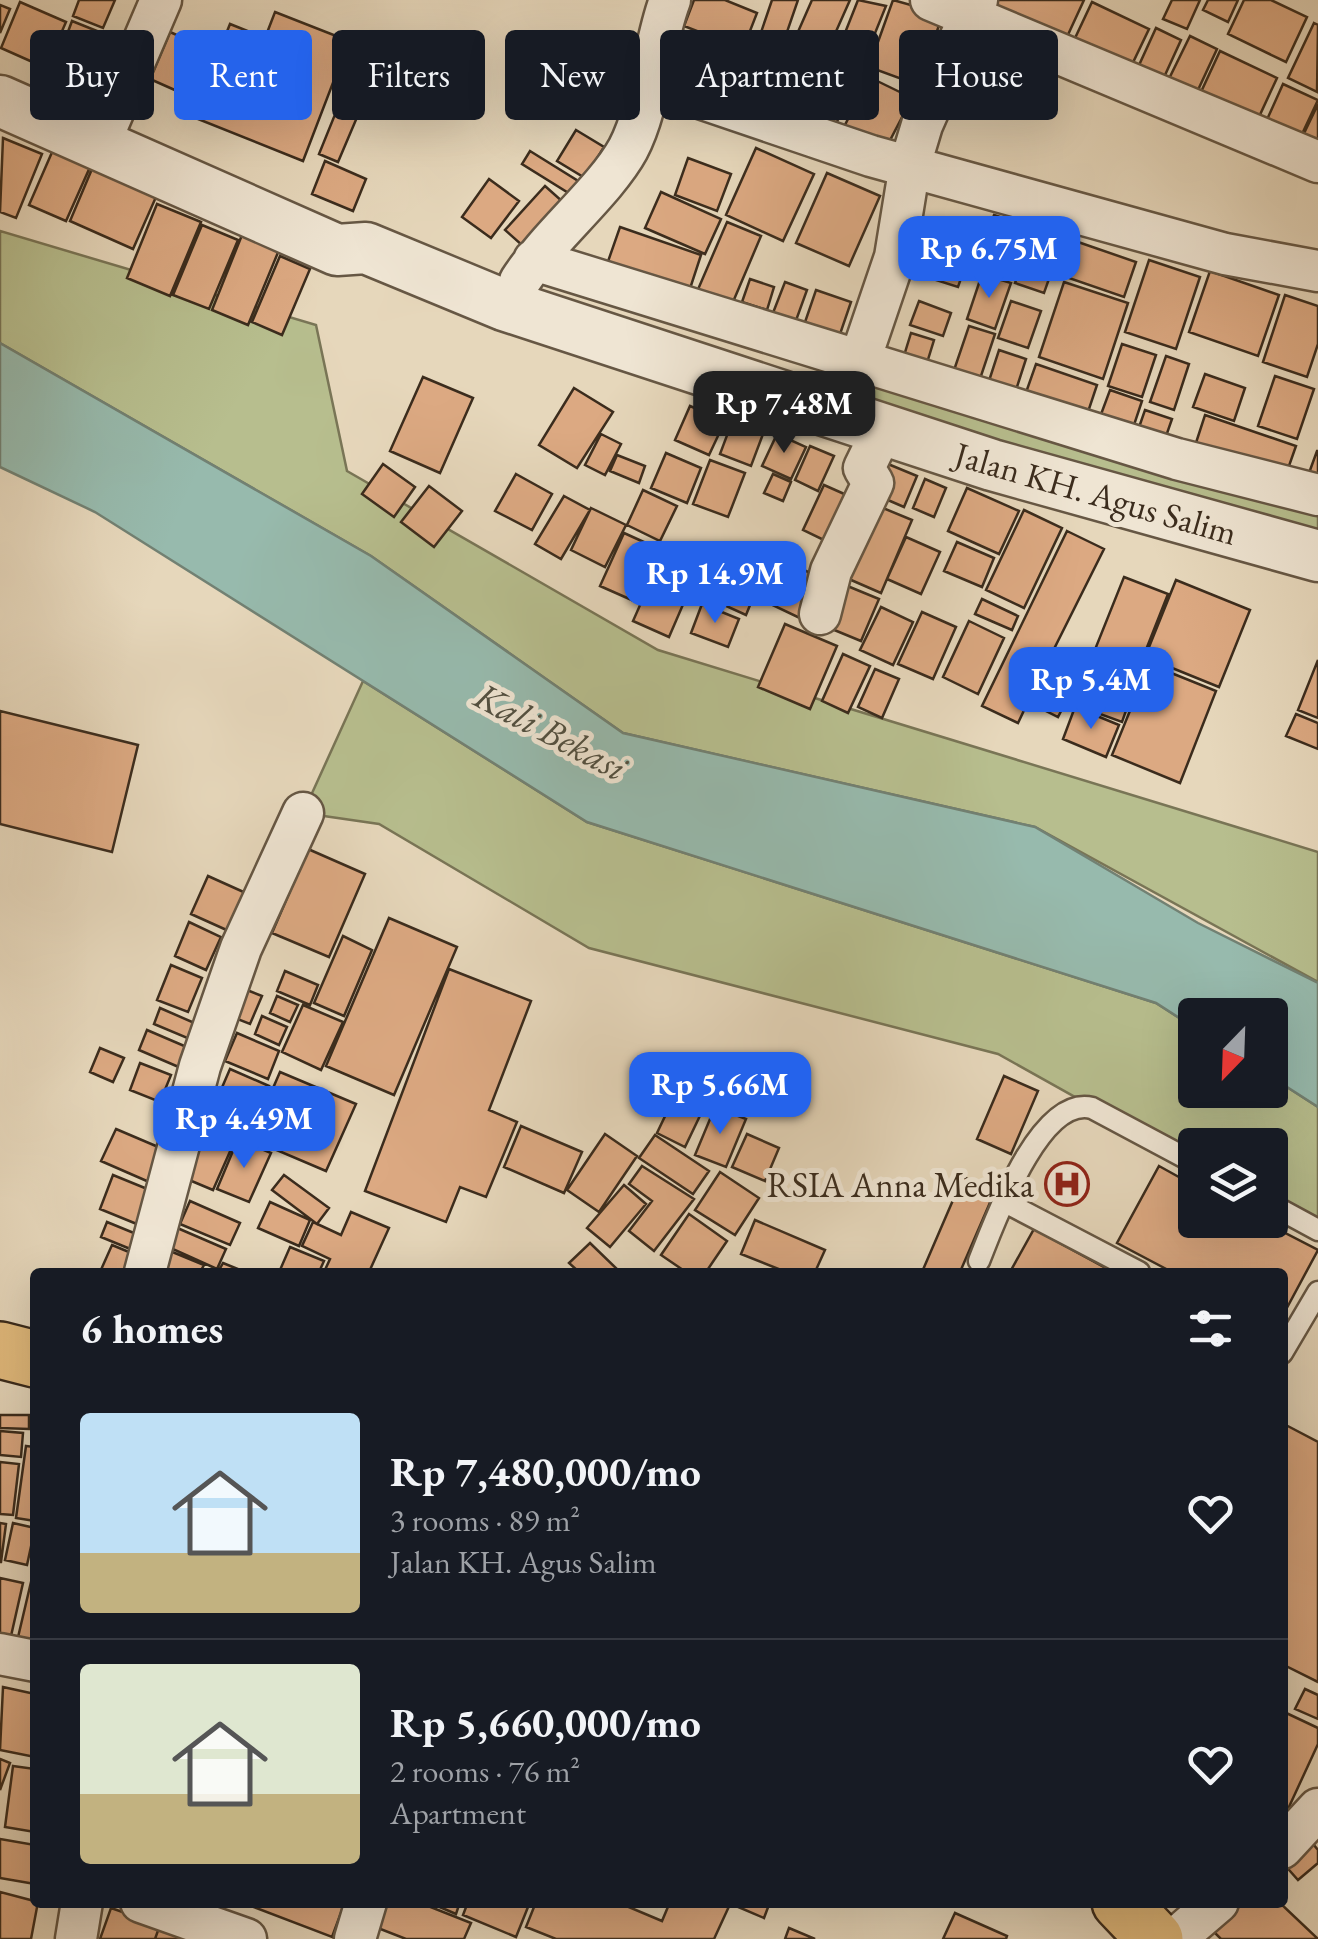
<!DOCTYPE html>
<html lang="en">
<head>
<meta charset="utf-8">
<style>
	body { margin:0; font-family:"EB Garamond",serif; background:#242831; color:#f1f3f6; height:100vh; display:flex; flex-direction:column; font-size:38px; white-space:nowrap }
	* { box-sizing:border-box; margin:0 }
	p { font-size:32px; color:#9ea1a6 }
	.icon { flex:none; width:55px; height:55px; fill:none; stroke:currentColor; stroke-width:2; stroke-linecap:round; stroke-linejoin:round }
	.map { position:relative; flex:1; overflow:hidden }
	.drawer { position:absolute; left:30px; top:1268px; width:1258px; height:640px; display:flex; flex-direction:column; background:#171b24; border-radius:10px; box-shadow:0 10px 40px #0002 }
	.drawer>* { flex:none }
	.top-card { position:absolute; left:30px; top:30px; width:1260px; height:90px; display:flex; gap:20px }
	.needle { width:65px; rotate:203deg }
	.controls { position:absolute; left:1178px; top:998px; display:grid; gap:20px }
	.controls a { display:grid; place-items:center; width:110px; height:110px; border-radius:10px; background:#171b24; box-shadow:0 10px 40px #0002; font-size:50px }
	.price { position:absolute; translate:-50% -85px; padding:0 22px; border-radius:20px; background:#2563eb; color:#fff; font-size:32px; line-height:65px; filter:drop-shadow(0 2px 5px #0008) }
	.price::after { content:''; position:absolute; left:50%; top:60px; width:30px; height:22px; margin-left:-15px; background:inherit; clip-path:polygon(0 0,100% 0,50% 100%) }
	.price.active { background:#222; color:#fff }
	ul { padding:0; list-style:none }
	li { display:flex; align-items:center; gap:30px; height:250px; padding:0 50px }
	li+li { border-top:2px solid #363941 }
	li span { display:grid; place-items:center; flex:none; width:280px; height:200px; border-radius:10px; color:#555 }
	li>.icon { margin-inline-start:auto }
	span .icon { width:120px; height:120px; fill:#fffc; stroke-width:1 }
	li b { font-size:42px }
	h2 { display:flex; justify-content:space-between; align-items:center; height:120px; padding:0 50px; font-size:42px }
	.tag { padding:0 35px; border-radius:10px; background:#171b24; box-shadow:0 10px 40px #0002; font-size:35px; line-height:90px }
	.tag.active { background:#2563eb; color:#fff }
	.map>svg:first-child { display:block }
	.green { fill:#b7be8e; stroke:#797556; stroke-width:2.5 }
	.water { fill:#97baad; stroke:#728173; stroke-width:2.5 }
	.building { fill:#dca982; stroke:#3b2c1d; stroke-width:2.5 }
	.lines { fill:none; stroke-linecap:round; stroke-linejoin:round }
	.service-casing { stroke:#665744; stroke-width:25 }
	.minor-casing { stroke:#665744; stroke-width:45 }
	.tertiary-casing { stroke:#665744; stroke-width:55 }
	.primary-casing { stroke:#3b2c1d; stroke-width:60 }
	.service { stroke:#efe5d3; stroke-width:20 }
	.minor { stroke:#efe5d3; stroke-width:40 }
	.tertiary { stroke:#efe5d3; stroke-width:50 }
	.primary { stroke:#e3bc7e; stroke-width:55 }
	.labels { text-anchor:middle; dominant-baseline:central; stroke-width:10; stroke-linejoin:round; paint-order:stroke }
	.street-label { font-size:35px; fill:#3b2c1d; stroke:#efe5d3 }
	.poi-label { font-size:35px; fill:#3b2c1d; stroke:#efe5d3; text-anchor:end }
	.water-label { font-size:38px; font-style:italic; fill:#525041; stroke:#efe5d3 }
</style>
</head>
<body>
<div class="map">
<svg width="1318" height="1939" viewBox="0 0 1318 1939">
	<rect width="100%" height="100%" fill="#e6d7bb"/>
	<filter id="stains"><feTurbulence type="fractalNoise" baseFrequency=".002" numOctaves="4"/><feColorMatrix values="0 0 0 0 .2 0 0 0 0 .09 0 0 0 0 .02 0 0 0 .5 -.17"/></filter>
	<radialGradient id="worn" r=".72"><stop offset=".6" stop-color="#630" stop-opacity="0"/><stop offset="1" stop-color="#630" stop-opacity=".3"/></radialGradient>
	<path class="green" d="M0 231 316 325 347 471 658 650 1318 852V982L1035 827 623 733 371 556 0 343Z
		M860 360 1318 495V556L831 412Z
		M363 681 587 822 1156 1003 1195 1028V1090H1270V1076L1318 1107V1231L1270 1204V1145H1195V1164L998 1054 589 948 379 824 303 813Z"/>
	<path class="water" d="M0 343 371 556 623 733 1035 827 1198 923 1318 983V1107L1270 1076V1015H1195V1028L1156 1003 587 822 95 512 0 467Z"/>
	<path class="building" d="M79 0H115L103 28 73 16Z
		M694 0H725L757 13 743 49 684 26Z
		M772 0H798L776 64 753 56Z
		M812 0H850L822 63 790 50Z
		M858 0 886 6 865 58 839 48Z
		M893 0 943 14 918 85 869 67Z
		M990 0H1084L1060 52 982 16Z
		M1172 0H1200L1187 29 1163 19Z
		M1208 0H1238L1228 22 1203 10Z
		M1244 0H1271L1307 17 1286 62 1228 34Z
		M20 2 66 22 46 68 1 48Z
		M1092 2 1149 29 1126 77 1069 51Z
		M0 5 10 9 0 33Z
		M275 12 349 41 303 161 193 117 230 24 265 38Z
		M72 21 102 33 92 60 62 48Z
		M1314 23 1318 25 1317 92 1288 78Z
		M1156 28 1181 40 1160 86 1135 74Z
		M684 31 742 56 729 84 672 60Z
		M170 32 206 48 186 95 150 79Z
		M1190 36 1217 49 1191 105 1163 91Z
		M836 48 865 62 855 81 826 67Z
		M1220 51 1277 78 1252 132 1195 105Z
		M792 56 818 65 801 112 775 104Z
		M748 65 780 77 770 105 738 93Z
		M823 73 852 84 835 127 807 116Z
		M869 77 912 98 887 146 845 125Z
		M1283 84 1318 100 1295 149 1261 133Z
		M1318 104V157L1297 148Z
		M338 107 358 115 338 162 319 154Z
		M576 130 604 147 585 178 557 161Z
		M3 138 42 154 16 218 0 212Z
		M756 148 814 174 783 241 726 215Z
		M53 150 90 167 66 221 29 205Z
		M530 151 583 184 575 197 522 164Z
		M688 158 731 174 717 211 675 195Z
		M325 161 366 179 353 211 312 194Z
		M92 169 156 197 133 249 70 221Z
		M827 173 880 196 849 266 796 243Z
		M489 179 519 201 491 238 462 217Z
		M545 186 572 210 532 254 505 230Z
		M661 192 721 219 705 254 645 228Z
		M157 204 201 222 170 296 127 278Z
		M994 215 1027 226 1011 275 978 263Z
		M727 222 761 236 727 316 693 301Z
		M202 225 238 240 209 309 173 295Z
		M620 227 701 255 686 301 604 273Z
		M933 227 974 241 958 287 917 274Z
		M242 235 279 250 248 325 212 310Z
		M1078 242 1136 262 1124 297 1066 277Z
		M1027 249 1056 259 1044 293 1015 283Z
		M280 256 310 269 282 335 252 322Z
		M1149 260 1200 277 1176 349 1125 332Z
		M1210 271 1279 295 1258 356 1189 332Z
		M982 274 1011 283 995 329 967 319Z
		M750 279 774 287 767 310 742 302Z
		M785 282 807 290 794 326 771 318Z
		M1064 282 1128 303 1103 379 1039 357Z
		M816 290 851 302 838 340 803 328Z
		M1285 295 1318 306V344L1307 377 1263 362Z
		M919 301 951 313 943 336 910 325Z
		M1011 301 1041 311 1028 348 998 338Z
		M969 326 995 334 977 388 951 379Z
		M911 333 934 340 926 366 903 359Z
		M1122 344 1156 355 1142 397 1108 386Z
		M999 350 1026 359 1015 393 988 384Z
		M1166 356 1189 364 1174 410 1150 402Z
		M1036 364 1097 385 1085 421 1023 401Z
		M1205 374 1245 388 1234 421 1193 407Z
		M1275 376 1314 389 1297 439 1258 426Z
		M423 377 473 398 440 473 390 451Z
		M574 388 613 412 577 468 539 445Z
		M1110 390 1142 401 1133 428 1100 417Z
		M690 406 725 421 709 455 675 440Z
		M1145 410 1172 419 1164 442 1137 433Z
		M735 414 766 426 751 466 720 454Z
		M1205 415 1296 446 1283 483 1193 452Z
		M601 434 621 444 605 475 585 465Z
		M777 434 806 447 791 479 762 466Z
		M810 446 834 456 818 491 795 480Z
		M1317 451H1318V488L1305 484Z
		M666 453 701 468 687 503 651 488Z
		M617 455 645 466 639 483 610 471Z
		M710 460 745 473 728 517 693 504Z
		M383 464 415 487 394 517 362 494Z
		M888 464 917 476 904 507 874 494Z
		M516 474 552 494 532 530 495 511Z
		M773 474 791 482 783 501 764 493Z
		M925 479 946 488 934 517 913 508Z
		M824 485 851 497 830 543 803 530Z
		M429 486 462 511 434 547 401 522Z
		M967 488 1019 511 999 554 948 531Z
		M643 490 677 506 660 541 627 525Z
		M564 496 590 510 561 559 535 544Z
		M866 501 912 520 881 593 835 573Z
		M591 508 626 525 605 567 571 550Z
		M1024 510 1062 528 1024 608 986 590Z
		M1067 531 1104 549 1053 651 1084 666 1058 717 1028 702 1018 723 982 706Z
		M624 533 657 548 634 601 600 586Z
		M906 537 940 552 921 594 887 579Z
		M957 542 994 558 982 587 944 571Z
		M735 550 770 565 762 585 727 570Z
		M783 560 823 579 804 620 764 601Z
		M716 570 757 588 746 615 704 596Z
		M1124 577 1168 594 1140 665 1096 647Z
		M652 578 688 593 669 637 633 621Z
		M1176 580 1250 610 1219 687 1145 657Z
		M845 585 879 599 861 641 827 627Z
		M982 599 1018 616 1012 630 975 614Z
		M702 604 739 619 728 647 691 633Z
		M881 607 913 622 893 665 860 650Z
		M922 612 956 627 933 679 898 664Z
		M969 621 1004 638 978 694 943 677Z
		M785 624 837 646 810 709 758 687Z
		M1097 652 1141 668 1122 722 1078 706Z
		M843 654 870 666 848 713 822 701Z
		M1318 660V718L1298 710Z
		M1149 664 1216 691 1180 783 1112 755Z
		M875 669 899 679 882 718 858 707Z
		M1075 707 1119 725 1106 757 1063 739Z
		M0 711 138 745 112 852 0 824Z
		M1296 714 1318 723V749L1286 736Z
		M308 849 365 874 329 957 272 933Z
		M208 876 248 894 231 932 191 914Z
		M389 918 457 947 394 1095 326 1066Z
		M189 922 221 937 206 970 175 956Z
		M343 936 372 950 344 1016 314 1003Z
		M171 965 202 978 188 1012 157 1000Z
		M449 969 531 1001 489 1110 517 1122 486 1197 460 1187 446 1222 365 1191Z
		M285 971 318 985 310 1005 277 991Z
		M242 988 262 996 250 1024 230 1016Z
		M277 996 298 1005 290 1022 270 1013Z
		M303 1005 343 1022 321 1070 282 1052Z
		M160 1008 199 1025 192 1040 154 1024Z
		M262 1016 287 1027 279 1045 255 1034Z
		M147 1030 189 1048 181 1068 139 1050Z
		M237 1033 279 1051 268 1079 225 1061Z
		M100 1048 124 1058 113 1082 90 1072Z
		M140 1063 171 1075 160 1102 130 1090Z
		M230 1069 269 1086 256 1116 217 1099Z
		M280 1072 356 1104 326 1171 251 1139Z
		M1004 1076 1038 1091 1011 1154 977 1139Z
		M679 1087 707 1101 685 1147 657 1133Z
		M715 1107 746 1119 726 1167 695 1155Z
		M212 1108 243 1122 213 1190 182 1177Z
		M521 1126 582 1152 564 1193 504 1167Z
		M116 1129 170 1152 156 1185 101 1161Z
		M605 1134 637 1156 599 1212 567 1190Z
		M747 1134 779 1148 765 1181 732 1167Z
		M655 1135 709 1171 693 1194 639 1158Z
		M238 1139 271 1153 249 1202 217 1189Z
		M642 1166 694 1199 654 1251 629 1231 652 1201 629 1184Z
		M1159 1166 1195 1186V1220H1260L1318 1250 1282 1317V1272H1172L1117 1243Z
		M720 1172 759 1198 735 1235 695 1210Z
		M113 1175 162 1195 149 1229 100 1209Z
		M284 1175 329 1208 317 1224 272 1190Z
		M963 1177 995 1191 960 1272H922Z
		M624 1185 646 1204 610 1247 587 1228Z
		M190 1201 240 1223 230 1245 180 1224Z
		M270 1202 310 1220 299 1246 258 1228Z
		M351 1212 389 1228 369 1272H324L330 1259 302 1246 313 1222 341 1235Z
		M689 1214 727 1241 706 1272H686L661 1255Z
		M755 1220 825 1250 815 1272H786L741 1254Z
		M107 1222 151 1240 145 1255 101 1237Z
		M175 1227 226 1249 217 1269 166 1246Z
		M1034 1229 1113 1272H1010Z
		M590 1243 620 1272H579L569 1263Z
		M112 1245 141 1257 135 1272H100Z
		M290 1247 324 1261 319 1272 280 1270Z
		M170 1251 204 1265 200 1272H161Z
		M223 1263 245 1272H218Z
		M0 1415H29V1429L0 1428Z
		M1282 1423 1318 1442V1682L1282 1664Z
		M0 1431 23 1433 21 1457 0 1455Z
		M26 1446 35 1447V1521L16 1518Z
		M0 1462 19 1464 13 1515 0 1514Z
		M0 1523 6 1524 1 1562H0Z
		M13 1523 35 1528 27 1565 5 1560Z
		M0 1578 23 1583 11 1636 0 1634Z
		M31 1582 35 1583V1655L15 1650Z
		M3 1687 35 1694V1757L0 1750Z
		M1305 1689 1318 1695V1719L1295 1709Z
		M1282 1711 1318 1728V1744L1282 1822Z
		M0 1759 10 1763 0 1790Z
		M13 1766 35 1769V1832L5 1827Z
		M1304 1833 1318 1850V1863L1298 1880 1282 1862Z
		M0 1839 35 1845V1884L0 1878Z
		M0 1892 38 1902 31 1939H0Z
		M252 1902H345L332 1937 251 1906Z
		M373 1902H418L471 1923 464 1939H406L365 1923Z
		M428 1902H460L456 1914Z
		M468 1902H530L516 1937 463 1915Z
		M536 1902H617L662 1921 670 1902H731L714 1939H556L526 1927Z
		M738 1902H770L764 1918 736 1906Z
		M1236 1902H1279L1318 1939H1221L1211 1929Z
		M111 1908 160 1925 155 1939H100Z
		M955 1913 1007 1936 1006 1939H943Z
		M160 1925 202 1939H155Z
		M789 1928 815 1939H785Z"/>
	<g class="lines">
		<g class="service-casing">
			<path id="service" d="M1003 1201 1139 1272
				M1270 1204 1318 1230
				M979 1261C994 1224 1039 1095 1092 1108L1195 1163
				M1282 1353 1318 1292"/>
		</g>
		<g class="minor-casing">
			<path id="minor" d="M931 0 1318 162
				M647 80 871 156 1225 254 1318 271
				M99 145 161 0
				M534 260 1177 459 1318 495
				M520 281C549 236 605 191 628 149 651 105 652 48 670 0
				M831 412 860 360 895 257 910 165 922 125 977 0
				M820 614 831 571 873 483 864 468 883 429
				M145 1272 200 1066 241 948 303 813
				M0 1654 35 1661
				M1282 1848 1318 1809
				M141 1902 246 1939
				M76 1939 82 1902
				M355 1939 366 1902
				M1175 1939 1218 1902"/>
		</g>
		<g class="tertiary-casing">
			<path id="tertiary" d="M0 101 337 250 366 248 504 305 992 465 1318 556"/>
		</g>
		<g class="primary-casing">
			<path id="primary" d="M0 1350 35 1359
				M1120 1902 1155 1939"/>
		</g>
		<use href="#service" class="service"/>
		<use href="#minor" class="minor"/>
		<use href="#tertiary" class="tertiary"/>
		<use href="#primary" class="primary"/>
	</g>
	<defs>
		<g id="hospital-ring" transform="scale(2.25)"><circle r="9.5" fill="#efe5d3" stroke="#8f2418" stroke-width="1.5"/><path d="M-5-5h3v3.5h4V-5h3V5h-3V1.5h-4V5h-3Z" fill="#8f2418"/></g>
	</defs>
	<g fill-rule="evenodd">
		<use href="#hospital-ring" x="1067" y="1184"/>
	</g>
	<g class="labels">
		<g class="street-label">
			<text transform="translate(1096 493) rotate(16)">Jalan KH. Agus Salim</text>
		</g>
		<g class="poi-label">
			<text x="1034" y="1184">RSIA Anna Medika</text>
		</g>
		<g class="water-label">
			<text transform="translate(551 731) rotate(28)">Kali Bekasi</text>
		</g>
	</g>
	<rect width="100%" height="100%" filter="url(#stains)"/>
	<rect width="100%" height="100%" fill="url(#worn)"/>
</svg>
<div class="controls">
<a><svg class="needle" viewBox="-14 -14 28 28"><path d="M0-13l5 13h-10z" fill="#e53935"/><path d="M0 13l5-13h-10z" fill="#9ea1a6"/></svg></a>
<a><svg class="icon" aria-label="layers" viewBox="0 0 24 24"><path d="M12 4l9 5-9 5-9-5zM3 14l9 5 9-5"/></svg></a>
</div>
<b class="price" style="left:989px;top:301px">Rp 6.75M</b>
<b class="price active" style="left:784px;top:456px">Rp 7.48M</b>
<b class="price" style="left:715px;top:626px">Rp 14.9M</b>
<b class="price" style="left:1091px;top:732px">Rp 5.4M</b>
<b class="price" style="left:720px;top:1137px">Rp 5.66M</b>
<b class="price" style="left:244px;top:1171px">Rp 4.49M</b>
<div class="top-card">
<a class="tag">Buy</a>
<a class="tag active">Rent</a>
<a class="tag">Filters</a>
<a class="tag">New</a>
<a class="tag">Apartment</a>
<a class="tag">House</a>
</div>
<section class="drawer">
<h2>6 homes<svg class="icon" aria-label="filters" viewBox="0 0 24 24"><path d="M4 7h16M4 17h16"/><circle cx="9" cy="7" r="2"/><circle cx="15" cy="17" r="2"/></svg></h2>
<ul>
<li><span style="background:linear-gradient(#bfe0f5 70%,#c2b280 0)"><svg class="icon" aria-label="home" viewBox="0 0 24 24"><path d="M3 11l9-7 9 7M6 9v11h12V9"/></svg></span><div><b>Rp 7,480,000/mo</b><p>3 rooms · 89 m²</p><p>Jalan KH. Agus Salim</p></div><svg class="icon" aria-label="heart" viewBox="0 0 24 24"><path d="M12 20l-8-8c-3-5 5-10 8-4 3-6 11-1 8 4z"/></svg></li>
<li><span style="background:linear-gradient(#dfe7d0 65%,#c2b280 0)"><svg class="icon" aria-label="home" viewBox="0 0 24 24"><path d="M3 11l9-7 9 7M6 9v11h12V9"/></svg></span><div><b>Rp 5,660,000/mo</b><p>2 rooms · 76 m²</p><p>Apartment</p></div><svg class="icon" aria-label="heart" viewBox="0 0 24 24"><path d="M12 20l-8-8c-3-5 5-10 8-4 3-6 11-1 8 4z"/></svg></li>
</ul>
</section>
</div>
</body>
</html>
